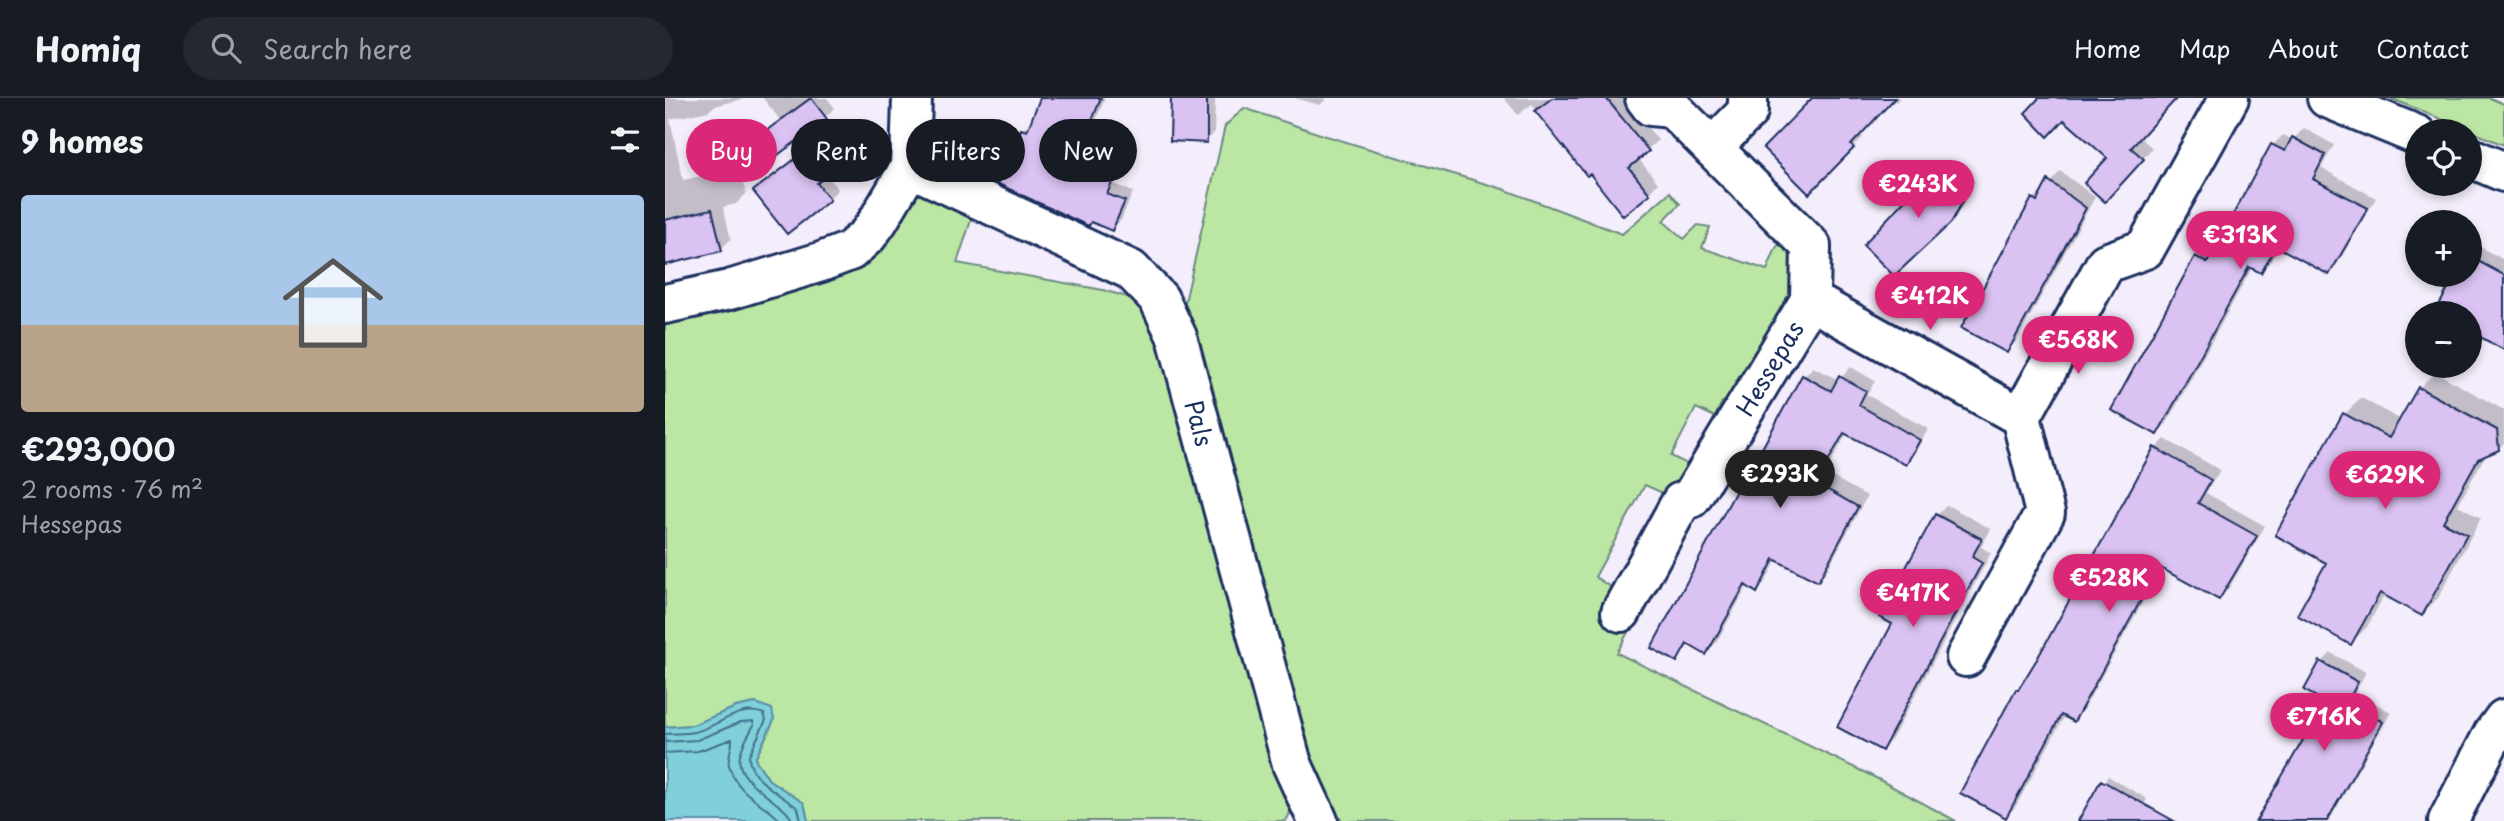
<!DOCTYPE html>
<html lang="en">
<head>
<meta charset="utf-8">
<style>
	body { margin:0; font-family:"Playpen Sans",sans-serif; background:#242831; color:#f1f3f6; height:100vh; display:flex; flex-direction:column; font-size:26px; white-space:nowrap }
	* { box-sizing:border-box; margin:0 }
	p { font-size:23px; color:#9ea1a6 }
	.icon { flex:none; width:38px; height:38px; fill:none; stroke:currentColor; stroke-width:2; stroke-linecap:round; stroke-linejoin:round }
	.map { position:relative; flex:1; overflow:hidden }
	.panel { display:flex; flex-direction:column; background:#171b24; width:665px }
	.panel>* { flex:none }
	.hud { position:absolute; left:21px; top:21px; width:665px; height:63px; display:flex; gap:14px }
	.buttons { position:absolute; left:1740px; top:21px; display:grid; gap:14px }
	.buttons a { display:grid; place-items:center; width:77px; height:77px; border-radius:50%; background:#171b24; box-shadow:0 4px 10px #0003; font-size:35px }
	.price { position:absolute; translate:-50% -60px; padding:0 16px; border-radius:24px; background:#db2777; color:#fff; font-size:23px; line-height:46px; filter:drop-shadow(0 2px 4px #0008) }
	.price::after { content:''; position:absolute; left:50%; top:42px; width:21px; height:16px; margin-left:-10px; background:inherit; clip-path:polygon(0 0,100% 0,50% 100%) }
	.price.on { background:#222; color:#fff }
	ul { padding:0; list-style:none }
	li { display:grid; align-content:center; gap:14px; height:371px; padding:0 21px }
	li span { display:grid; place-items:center; height:217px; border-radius:7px; color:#555 }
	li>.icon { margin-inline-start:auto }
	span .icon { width:126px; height:126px; fill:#fffc; stroke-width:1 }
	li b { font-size:30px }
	h2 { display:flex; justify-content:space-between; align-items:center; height:84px; padding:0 21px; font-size:30px }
	.pill { padding:0 24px; border-radius:32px; background:#171b24; box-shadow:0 4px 10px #0003; font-size:24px; line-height:63px }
	.pill.on { background:#db2777; color:#fff }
	header { display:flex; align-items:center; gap:42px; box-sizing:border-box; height:98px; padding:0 35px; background:#171b24; border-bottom:2px solid #363941 }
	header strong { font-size:33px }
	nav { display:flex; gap:38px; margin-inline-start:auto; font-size:24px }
	.search { width:490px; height:63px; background:#242831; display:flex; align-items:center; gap:18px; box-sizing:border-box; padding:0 24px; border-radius:38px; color:#9ea1a6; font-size:26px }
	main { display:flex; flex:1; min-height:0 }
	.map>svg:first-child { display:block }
	.green { fill:#bce6a3; stroke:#6c8a80; stroke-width:2 }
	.water { fill:#80d0da; stroke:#5890a8; stroke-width:2 }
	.shadow { fill:#0003 }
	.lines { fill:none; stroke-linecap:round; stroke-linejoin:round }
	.shore { stroke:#436f90; stroke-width:2 }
	.building { fill:#dac2f2; stroke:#1b2f5e; stroke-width:2 }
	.minor-casing { stroke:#1b2f5e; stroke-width:44 }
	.minor { stroke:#fff; stroke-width:38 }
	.labels { text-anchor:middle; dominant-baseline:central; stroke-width:6; stroke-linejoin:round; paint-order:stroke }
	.street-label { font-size:24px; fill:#1b2f5e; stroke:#fff }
</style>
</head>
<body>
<header>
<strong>Homiq</strong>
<div class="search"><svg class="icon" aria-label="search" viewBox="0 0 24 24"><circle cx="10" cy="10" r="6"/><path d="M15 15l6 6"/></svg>Search here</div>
<nav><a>Home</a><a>Map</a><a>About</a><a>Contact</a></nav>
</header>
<main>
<section class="panel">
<h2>9 homes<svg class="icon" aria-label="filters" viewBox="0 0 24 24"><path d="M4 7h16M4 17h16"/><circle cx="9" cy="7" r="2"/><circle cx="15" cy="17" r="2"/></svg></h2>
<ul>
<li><span style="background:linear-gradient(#a9c7e8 60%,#b9a48a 0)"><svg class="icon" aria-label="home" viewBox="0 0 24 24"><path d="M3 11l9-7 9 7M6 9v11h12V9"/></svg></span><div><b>€293,000</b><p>2 rooms · 76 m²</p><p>Hessepas</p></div></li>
</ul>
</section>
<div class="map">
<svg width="1839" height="723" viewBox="0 0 1839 723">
	<rect width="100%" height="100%" fill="#f4edfb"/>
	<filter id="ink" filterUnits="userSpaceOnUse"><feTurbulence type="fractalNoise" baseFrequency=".0143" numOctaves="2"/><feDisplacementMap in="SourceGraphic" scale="14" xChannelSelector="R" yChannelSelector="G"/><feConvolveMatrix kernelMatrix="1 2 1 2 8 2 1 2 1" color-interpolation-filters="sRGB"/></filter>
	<g filter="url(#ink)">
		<path class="green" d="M1725 0H1825L1839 6V47Z
			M579 10 658 37 838 91 957 136 1005 94 1015 106 998 123 1019 141 1033 127 1045 129 1037 150 1102 172 1111 150 1118 141 1131 151 1138 181 1073 300 1057 304 1050 319 1031 310 1006 358 1024 367 1014 387 1006 388 1000 396 980 387 930 479 950 492 965 530 952 555 1211 680 1291 723H678L664 707 646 672 516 222 560 28Z
			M246 84 308 116 292 165 438 192 473 202 489 222 625 715 621 723H143L139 705 104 682 90 661 109 622 106 611 90 605 71 609 28 627 0 629V215L105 194Z"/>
		<path class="water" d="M90 605 107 611 109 622 90 661 104 682 139 705 143 723H0V629L28 627 71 609Z"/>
		<path class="shadow" d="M0 0H82L49 8 44 13 5 21 18 82 74 70 81 96 71 106 58 109 66 141 56 151 0 166Z
			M98 0H162L170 10 153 25 164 51 174 64 161 76 173 91 164 101 90 93 138 54 130 43 79 51 115 22Z
			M377 0H440L423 42 462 59 450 86 468 94 456 122 447 131 314 35 324 25 355 38 358 32 368 21Z
			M508 0H550L549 35 541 43Z
			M629 0H662L655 7Z
			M839 0H959L993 42 973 60 993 85 984 95 925 73 922 76 867 6 853 17Z
			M1149 0H1235L1231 4 1228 1 1195 36 1198 39 1144 93Z
			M1378 0H1510L1475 39 1487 50 1450 92 1444 60Z
			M1639 30 1669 47 1656 70 1711 100 1673 165 1663 174 1614 147 1606 163 1596 173 1588 168 1502 325 1492 335 1532 159 1542 149 1550 154 1608 47 1618 37 1628 42Z
			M1276 65 1310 83 1290 118 1229 175 1200 147Z
			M1395 73 1430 99 1352 243 1342 253 1368 101 1380 92Z
			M1804 143 1839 162V250L1804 215H1783L1792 199 1750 177 1752 174V177H1804Z
			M1148 269 1174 282 1186 269 1210 283 1202 297 1263 331 1250 355 1240 365 1182 335 1160 375 1202 398 1162 472 1152 482 1112 461 1101 483 1091 492 1083 487 1051 545 1041 555 1025 546 1012 562 1094 353 1100 348 1139 278Z
			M1770 274 1839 312V345L1833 351 1821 356 1793 407 1816 420 1773 500 1757 516 1720 496 1702 529 1686 545 1664 465 1613 437 1680 316 1696 300 1736 322 1754 290Z
			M1500 341 1555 372 1541 395 1600 428 1564 490 1554 500 1497 469 1418 612 1408 622 1400 617 1351 708 1341 718 1353 592 1358 587 1491 350Z
			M1282 407 1326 431 1316 449 1326 455 1227 641 1217 651 1230 526 1272 417Z
			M1666 555 1701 574 1690 595 1726 614 1664 723H1594L1663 603 1657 564Z
			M1443 678 1482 701 1469 723H1414Z"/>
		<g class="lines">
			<path class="shore" d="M0 636C9 635 20 636 29 634 53 629 74 606 99 616L101 622 84 657C82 680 117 698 133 710L136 723
				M0 644 32 642 76 624 88 623 89 627C84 636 77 647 75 657 68 686 123 705 127 723
				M0 655 33 653 67 641C68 649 62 658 64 667 71 696 99 705 116 723"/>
		</g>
		<path class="building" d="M146 0 162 21 92 72 76 51Z
			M375 0H436L415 52 454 69 442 96 460 103 447 133 426 124 424 128 419 126 299 70 313 34 350 48 356 31 362 33Z
			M506 0H542V45L505 43Z
			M887 0H941L984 53 964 70 985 96 958 118 925 76 922 78 870 13Z
			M1147 0H1230L1186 47 1189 50 1144 96 1098 50Z
			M1374 0H1512L1466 50 1479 61 1440 104 1419 85 1442 60 1399 22 1383 39 1360 15Z
			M1627 39 1660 57 1648 81 1703 110 1664 177 1611 148 1596 175 1584 169 1492 337 1446 312 1530 158 1542 165 1606 46 1620 53Z
			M146 49 166 75 152 85 165 102 122 136 88 93Z
			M1270 69 1306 88 1286 125 1229 178 1198 147Z
			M1383 82 1421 110 1342 255 1296 230 1367 100 1372 103Z
			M47 111 57 153 0 167V122Z
			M1811 162 1839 177V252L1804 233V215H1770L1790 177H1804Z
			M1137 277 1166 293 1174 278 1201 293 1194 307 1255 342 1241 367 1179 335 1151 385 1193 409 1153 484 1109 461 1092 495 1080 487 1041 557 1022 546 1012 564 986 550 1093 352 1095 354Z
			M1753 289 1832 332 1834 352 1813 361 1778 424 1802 436 1757 518 1715 495 1686 547 1632 517 1661 465 1610 437 1678 315 1724 340Z
			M1489 349 1546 382 1533 405 1592 438 1554 502 1494 469 1409 624 1396 617 1341 720 1295 695 1351 591 1353 592 1372 561Z
			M1270 416 1317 441 1307 459 1317 465 1217 653 1172 629 1227 526 1214 519Z
			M1655 563 1693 584 1682 605 1718 624 1662 723H1591L1660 604 1639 592Z
			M1436 682 1509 723H1413Z"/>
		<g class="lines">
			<g class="minor-casing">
				<path id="minor" d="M1662 0 1752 37
					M1047 50 1083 13V0
					M1804 59 1839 74
					M245 69 466 172 494 201 512 239 627 666 653 723
					M1145 202 1356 319
					M0 206 64 192 156 164 185 153 203 137 213 123 245 69 247 0
					M956 514 1016 404 1026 400 1145 202 1146 148 1007 10 986 8 980 0
					M1301 559 1380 415 1356 319 1441 165 1480 151 1564 0
					M1783 723 1828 636 1839 621"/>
			</g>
			<use href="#minor" class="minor"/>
		</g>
	</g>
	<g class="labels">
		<g class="street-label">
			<text transform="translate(1104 270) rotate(-59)">Hessepas</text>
			<text transform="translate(535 325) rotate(75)">Pals</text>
		</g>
	</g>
</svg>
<div class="buttons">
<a><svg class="icon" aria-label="locate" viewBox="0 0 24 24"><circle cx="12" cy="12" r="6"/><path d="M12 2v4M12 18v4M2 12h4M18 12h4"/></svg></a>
<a>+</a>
<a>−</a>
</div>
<b class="price" style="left:1253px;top:122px">€243K</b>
<b class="price" style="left:1575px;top:173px">€313K</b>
<b class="price" style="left:1265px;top:234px">€412K</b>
<b class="price" style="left:1413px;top:278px">€568K</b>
<b class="price on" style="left:1115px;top:412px">€293K</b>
<b class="price" style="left:1720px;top:413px">€629K</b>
<b class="price" style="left:1444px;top:516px">€528K</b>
<b class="price" style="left:1248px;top:531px">€417K</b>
<b class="price" style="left:1659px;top:655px">€716K</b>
<div class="hud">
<a class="pill on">Buy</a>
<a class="pill">Rent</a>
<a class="pill">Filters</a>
<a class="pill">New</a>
</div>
</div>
</main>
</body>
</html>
